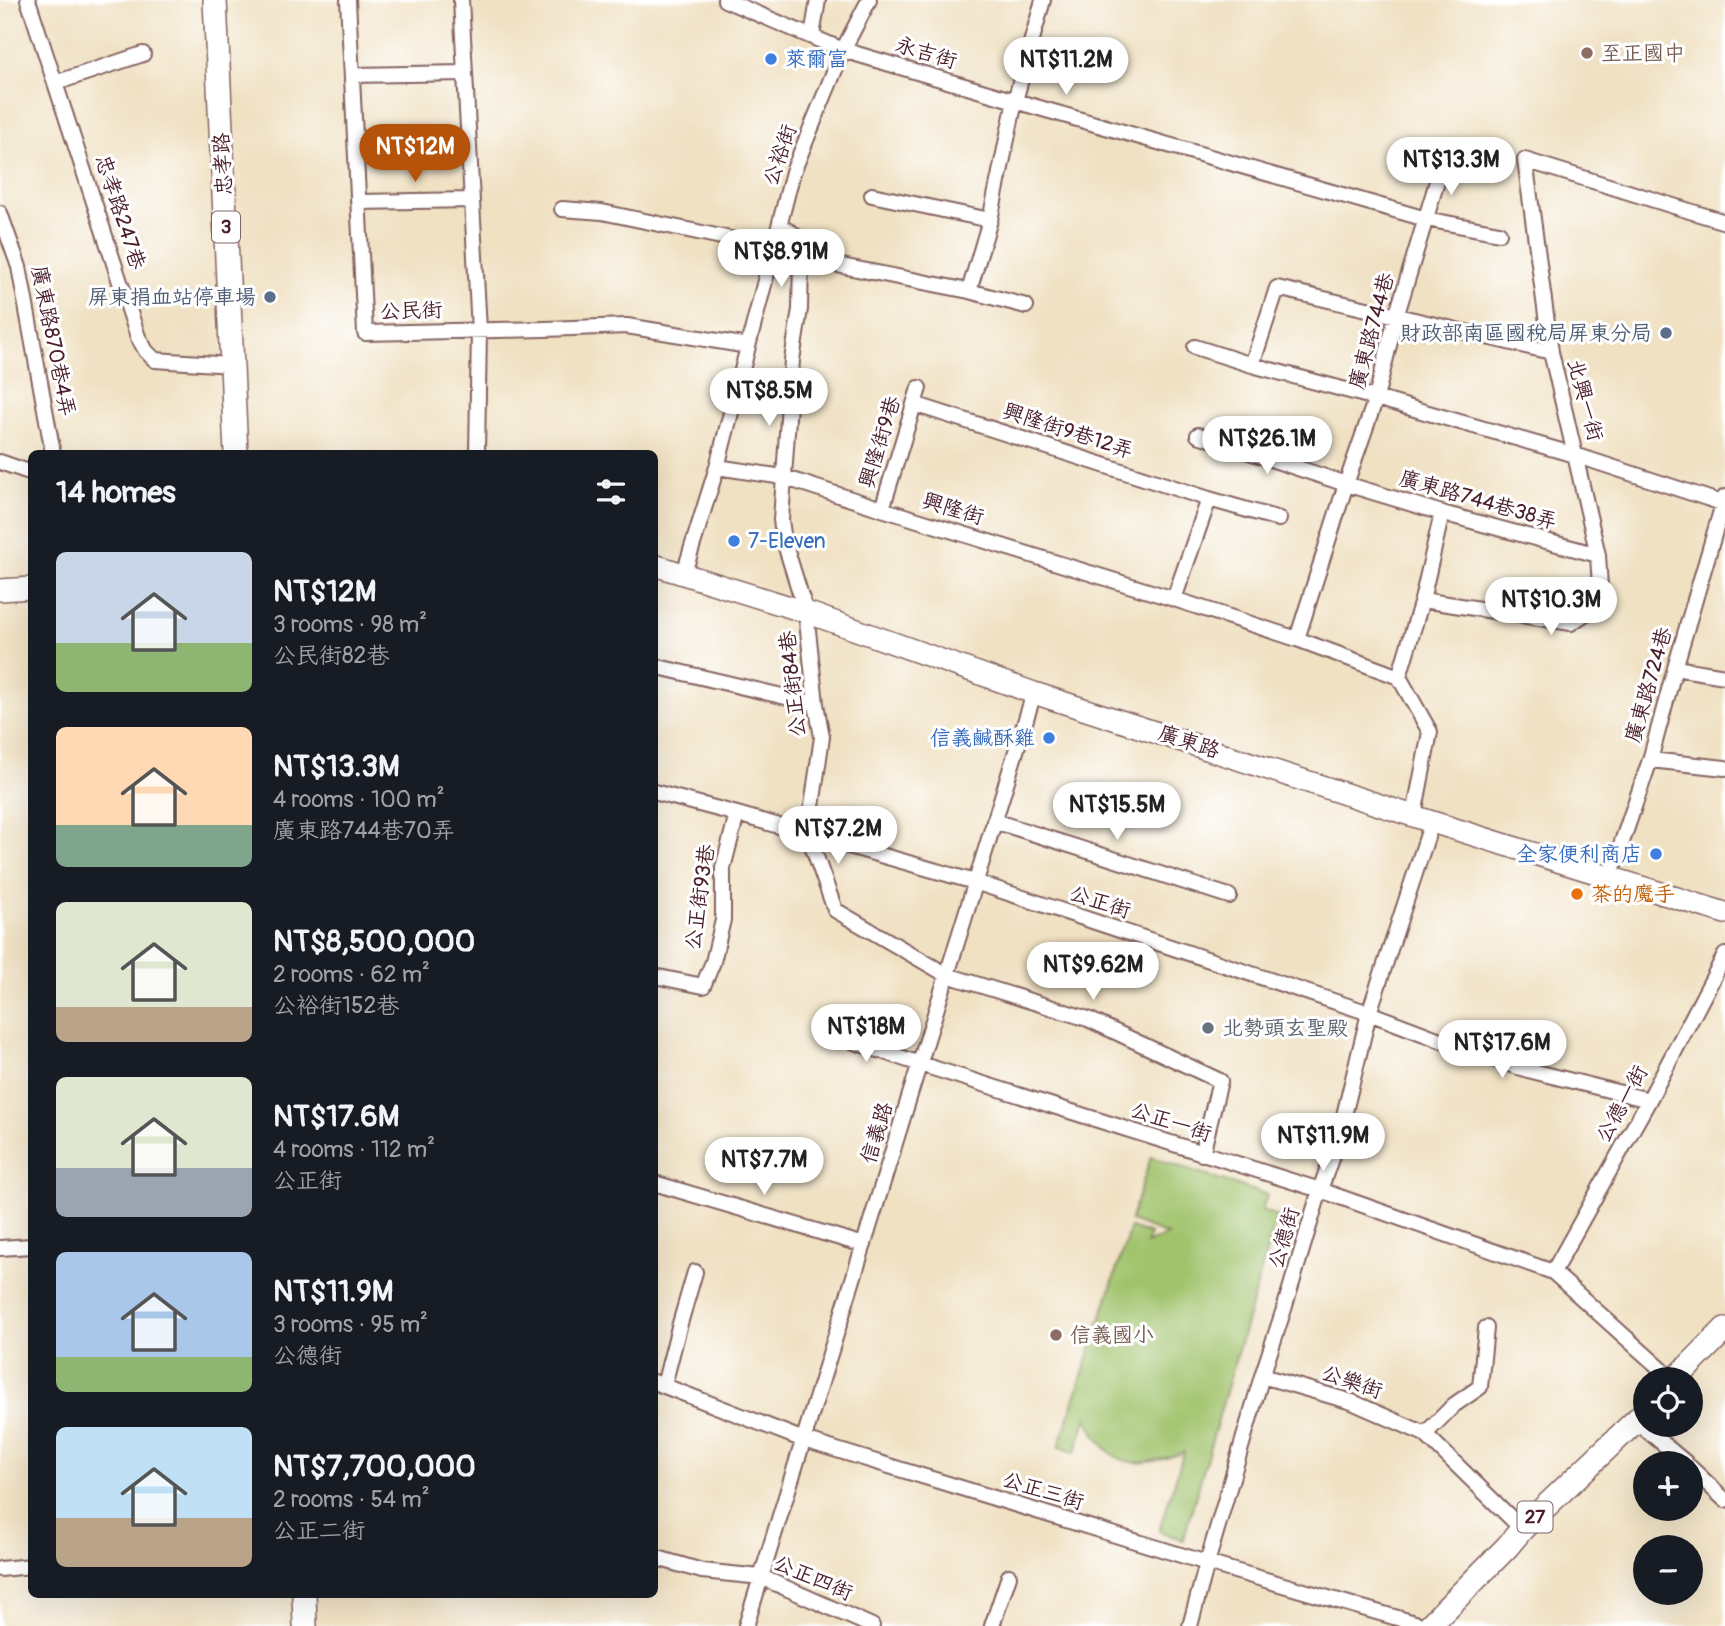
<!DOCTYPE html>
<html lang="en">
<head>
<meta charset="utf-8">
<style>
	body { margin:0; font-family:Pangolin,"LXGW WenKai TC",sans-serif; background:#242831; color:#f1f3f6; height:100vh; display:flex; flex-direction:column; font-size:26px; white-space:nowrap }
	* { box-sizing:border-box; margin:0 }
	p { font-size:23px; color:#9ea1a6 }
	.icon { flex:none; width:38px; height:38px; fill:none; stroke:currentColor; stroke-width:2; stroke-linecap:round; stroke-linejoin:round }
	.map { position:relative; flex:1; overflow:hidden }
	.drawer { position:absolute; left:28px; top:450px; width:630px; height:1148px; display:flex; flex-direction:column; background:#171b24; border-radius:10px; box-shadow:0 7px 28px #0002 }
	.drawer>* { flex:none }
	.controls { position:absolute; left:1633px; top:1367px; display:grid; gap:14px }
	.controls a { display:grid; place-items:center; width:70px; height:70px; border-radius:50%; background:#171b24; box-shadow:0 7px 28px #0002; font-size:35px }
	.price { position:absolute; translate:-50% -60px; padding:0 16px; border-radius:24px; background:#fff; color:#222; font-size:23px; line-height:46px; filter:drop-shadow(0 2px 4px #0008) }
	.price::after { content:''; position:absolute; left:50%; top:42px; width:21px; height:16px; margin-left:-10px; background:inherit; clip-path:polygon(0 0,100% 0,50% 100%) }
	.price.on { background:#b45309; color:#fff }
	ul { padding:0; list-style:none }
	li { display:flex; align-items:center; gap:21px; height:175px; padding:0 28px }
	li span { display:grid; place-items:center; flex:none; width:196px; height:140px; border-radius:10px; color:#555 }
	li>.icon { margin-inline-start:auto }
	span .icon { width:84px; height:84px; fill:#fffc; stroke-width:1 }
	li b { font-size:30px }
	h2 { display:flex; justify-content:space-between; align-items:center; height:84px; padding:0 28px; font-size:30px }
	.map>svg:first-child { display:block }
	.green { fill:#a0c36c; stroke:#75714c; stroke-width:2 }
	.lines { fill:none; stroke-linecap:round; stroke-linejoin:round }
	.street-casing { stroke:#846360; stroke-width:18 }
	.secondary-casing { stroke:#846360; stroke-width:24 }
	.primary-casing { stroke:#846360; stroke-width:26 }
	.street { stroke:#fff; stroke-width:14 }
	.secondary { stroke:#fff; stroke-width:21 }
	.primary { stroke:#fff; stroke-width:23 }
	.education-dot { fill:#8d6e63; stroke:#fff; stroke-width:2.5 }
	.shop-dot { fill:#3f7fe0; stroke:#fff; stroke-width:2.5 }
	.service-dot { fill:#5c6f8a; stroke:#fff; stroke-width:2.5 }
	.food-dot { fill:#e8710a; stroke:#fff; stroke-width:2.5 }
	.worship-dot { fill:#6b7280; stroke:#fff; stroke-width:2.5 }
	.labels { text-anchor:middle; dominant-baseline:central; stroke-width:6; stroke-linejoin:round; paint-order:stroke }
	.shield { fill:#fff; stroke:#80626b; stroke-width:2 }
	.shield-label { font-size:19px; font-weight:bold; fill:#4a1f2b }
	.street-label { font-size:21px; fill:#4a1f2b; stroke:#fff }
	.education-label { font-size:21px; fill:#785e54; stroke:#fff; text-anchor:start }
	.shop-label { font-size:21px; fill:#366cbe; stroke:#fff; text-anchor:start }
	.service-label { font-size:21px; fill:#4e5e75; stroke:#fff; text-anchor:end }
	.food-label { font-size:21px; fill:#c56008; stroke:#fff; text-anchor:start }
	.worship-label { font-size:21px; fill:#5b616d; stroke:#fff; text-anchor:start }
</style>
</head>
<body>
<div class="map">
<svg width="1725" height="1626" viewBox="0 0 1725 1626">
	<rect width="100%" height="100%" fill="#fff"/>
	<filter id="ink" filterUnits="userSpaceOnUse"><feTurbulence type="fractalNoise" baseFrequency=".0143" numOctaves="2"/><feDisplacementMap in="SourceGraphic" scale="14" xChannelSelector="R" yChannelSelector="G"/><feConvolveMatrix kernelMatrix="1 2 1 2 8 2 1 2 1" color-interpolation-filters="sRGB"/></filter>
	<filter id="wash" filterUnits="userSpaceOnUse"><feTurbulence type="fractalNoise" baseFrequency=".00686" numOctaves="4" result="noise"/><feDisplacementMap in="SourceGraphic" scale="28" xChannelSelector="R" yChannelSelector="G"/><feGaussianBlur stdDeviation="1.57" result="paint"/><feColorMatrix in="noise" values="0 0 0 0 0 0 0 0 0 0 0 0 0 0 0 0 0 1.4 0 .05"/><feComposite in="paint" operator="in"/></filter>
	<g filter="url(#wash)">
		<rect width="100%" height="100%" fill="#f0e1c3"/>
		<path class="green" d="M1151 1157 1267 1195 1262 1210 1277 1216 1183 1540 1159 1531 1184 1452C1136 1470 1108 1469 1087 1417L1075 1453 1059 1447 1130 1228 1150 1234 1146 1244 1168 1235 1130 1221Z"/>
	</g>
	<g filter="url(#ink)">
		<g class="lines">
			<g class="street-casing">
				<path id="street" d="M28 0 138 337 146 351 155 360 232 365
					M348 0 365 333 545 329 627 326 748 346
					M461 0 479 330 477 453
					M725 0 843 50 1015 101 1426 219 1499 233
					M812 36 818 0
					M352 75 465 73
					M55 83 143 54
					M872 195 990 220
					M358 202 472 200
					M562 209 602 212 774 248
					M0 213 19 267 53 453
					M1725 222 1525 160 1551 352 1575 455 1725 504
					M780 226 794 234 801 258 800 309 792 360 781 520 784 541 806 612 816 704 822 737 808 834 835 910 947 975 1088 1019 1220 1081 1202 1154
					M801 258 969 291 1026 306
					M969 291 990 220 1015 101 1043 0
					M1195 347 1252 365 1376 398 1575 455 1598 555 1601 603 1571 623 1422 600
					M1252 365 1277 288 1551 352
					M914 404 1209 499
					M1198 435 1346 484 1442 513 1598 555
					M0 462 32 473
					M717 467 783 477 882 509 1174 599 1297 639 1399 677 1430 732 1414 815
					M882 509 919 388
					M684 573 717 467 793 172 843 50 869 0
					M1174 599 1209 499 1279 519
					M1297 639 1346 484 1376 398 1396 317 1442 165
					M654 666 816 704
					M1675 668 1725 676
					M1399 677 1422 600 1442 513
					M1650 760 1725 768
					M654 792 737 814 975 882 1369 1013 1477 1054 1528 1070 1649 1100
					M994 821 1229 896
					M1610 877 1650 760 1675 668 1725 497
					M654 976 703 986 713 962 723 920V868L737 814
					M822 1031 920 1064 1320 1190 1553 1272 1672 1379
					M654 1183 864 1245
					M0 1248 32 1246
					M1553 1272 1649 1100 1725 955
					M1262 1376 1352 1402 1425 1434 1522 1529
					M654 1382 804 1440 1207 1563 1425 1626
					M664 1385 679 1327 695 1272
					M1636 1421 1686 1463
					M1425 1434 1454 1405 1480 1387 1486 1328
					M1690 1467 1725 1500
					M654 1557 702 1571 761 1577 872 1626
					M0 1569 32 1566
					M746 1626 1034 693
					M992 1626 1009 1576
					M1190 1626 1207 1563 1262 1376 1285 1306 1320 1190 1339 1136 1369 1013 1432 822"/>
			</g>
			<g class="secondary-casing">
				<path id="secondary" d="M654 565 806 612 1034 693 1432 822 1725 913
					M0 590 32 588"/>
			</g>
			<g class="primary-casing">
				<path id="primary" d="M215 0 236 453
					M1676 1379 1725 1329
					M304 1594 305 1626
					M1429 1626 1507 1547 1522 1529 1645 1412"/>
			</g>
			<use href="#street" class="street"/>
			<use href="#secondary" class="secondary"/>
			<use href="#primary" class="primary"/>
		</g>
	</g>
	<g class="education-dot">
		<circle cx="1587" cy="53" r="7"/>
		<circle cx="1056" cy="1335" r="7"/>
	</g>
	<g class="shop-dot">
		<circle cx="771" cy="59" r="7"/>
		<circle cx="734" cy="541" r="7"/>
		<circle cx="1049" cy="738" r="7"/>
		<circle cx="1656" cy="854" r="7"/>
	</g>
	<g class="service-dot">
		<circle cx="270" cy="297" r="7"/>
		<circle cx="1666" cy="333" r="7"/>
	</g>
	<circle class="food-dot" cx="1577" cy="894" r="7"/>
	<circle class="worship-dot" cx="1208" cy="1028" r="7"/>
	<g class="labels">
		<g class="shield">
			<rect x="212" y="211.5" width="28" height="31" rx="5"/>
			<rect x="1517.5" y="1501.5" width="35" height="31" rx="5"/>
		</g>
		<g class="shield-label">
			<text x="226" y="227">3</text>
			<text x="1535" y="1517">27</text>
		</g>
		<g class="street-label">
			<text transform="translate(926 53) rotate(17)">永吉街</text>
			<text transform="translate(780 155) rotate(-71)">公裕街</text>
			<text transform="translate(223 164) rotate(-93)">忠孝路</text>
			<text transform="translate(120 212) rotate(72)">忠孝路247巷</text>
			<text transform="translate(411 311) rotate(-2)">公民街</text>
			<text transform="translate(1372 331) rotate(-75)">廣東路744巷</text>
			<text transform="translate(53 341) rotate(79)">廣東路870巷4弄</text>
			<text transform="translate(1585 400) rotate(75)">北興一街</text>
			<text transform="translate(1068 431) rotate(18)">興隆街9巷12弄</text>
			<text transform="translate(880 442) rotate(-73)">興隆街9巷</text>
			<text transform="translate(1478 500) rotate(16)">廣東路744巷38弄</text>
			<text transform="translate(953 509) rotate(17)">興隆街</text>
			<text transform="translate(793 684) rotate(-96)">公正街84巷</text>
			<text transform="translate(1649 685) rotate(-74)">廣東路724巷</text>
			<text transform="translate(1189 742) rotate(18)">廣東路</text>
			<text transform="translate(700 897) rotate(-82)">公正街93巷</text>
			<text transform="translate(1100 902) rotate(18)">公正街</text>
			<text transform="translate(1622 1104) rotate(-61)">公德一街</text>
			<text transform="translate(1171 1122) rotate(18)">公正一街</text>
			<text transform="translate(877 1133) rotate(-73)">信義路</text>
			<text transform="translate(1284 1238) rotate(-74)">公德街</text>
			<text transform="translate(1352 1382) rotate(19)">公樂街</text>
			<text transform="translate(1043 1491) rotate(17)">公正三街</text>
			<text transform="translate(813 1578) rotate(23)">公正四街</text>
		</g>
		<g class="education-label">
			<text x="1601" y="53">至正國中</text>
			<text x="1070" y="1335">信義國小</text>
		</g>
		<g class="shop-label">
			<text x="785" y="59">萊爾富</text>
			<text x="748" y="541">7-Eleven</text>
			<text x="1035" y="738" text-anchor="end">信義鹹酥雞</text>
			<text x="1642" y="854" text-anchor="end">全家便利商店</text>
		</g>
		<g class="service-label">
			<text x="256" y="297">屏東捐血站停車場</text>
			<text x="1652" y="333">財政部南區國稅局屏東分局</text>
		</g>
		<g class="food-label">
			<text x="1591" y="894">茶的魔手</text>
		</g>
		<g class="worship-label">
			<text x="1222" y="1028">北勢頭玄聖殿</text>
		</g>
	</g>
</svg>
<div class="controls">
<a><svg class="icon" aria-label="locate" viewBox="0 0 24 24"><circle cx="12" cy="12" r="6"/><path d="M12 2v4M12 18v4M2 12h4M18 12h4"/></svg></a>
<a>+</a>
<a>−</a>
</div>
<b class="price" style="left:1066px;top:97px">NT$11.2M</b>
<b class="price on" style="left:415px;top:184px">NT$12M</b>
<b class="price" style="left:1451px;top:197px">NT$13.3M</b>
<b class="price" style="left:781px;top:289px">NT$8.91M</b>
<b class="price" style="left:769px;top:428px">NT$8.5M</b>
<b class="price" style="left:1267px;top:476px">NT$26.1M</b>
<b class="price" style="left:1551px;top:637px">NT$10.3M</b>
<b class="price" style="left:1117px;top:842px">NT$15.5M</b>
<b class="price" style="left:838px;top:866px">NT$7.2M</b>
<b class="price" style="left:1093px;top:1002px">NT$9.62M</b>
<b class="price" style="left:866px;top:1064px">NT$18M</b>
<b class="price" style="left:1502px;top:1080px">NT$17.6M</b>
<b class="price" style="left:1323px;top:1173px">NT$11.9M</b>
<b class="price" style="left:764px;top:1197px">NT$7.7M</b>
<section class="drawer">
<h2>14 homes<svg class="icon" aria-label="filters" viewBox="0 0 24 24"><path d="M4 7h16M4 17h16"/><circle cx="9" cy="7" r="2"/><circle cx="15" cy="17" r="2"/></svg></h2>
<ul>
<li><span style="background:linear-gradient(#c9d6e8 65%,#8fb573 0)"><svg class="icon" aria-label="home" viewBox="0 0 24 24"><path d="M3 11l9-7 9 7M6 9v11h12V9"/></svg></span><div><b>NT$12M</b><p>3 rooms · 98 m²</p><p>公民街82巷</p></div></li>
<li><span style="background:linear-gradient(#ffd9b3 70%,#7fa58c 0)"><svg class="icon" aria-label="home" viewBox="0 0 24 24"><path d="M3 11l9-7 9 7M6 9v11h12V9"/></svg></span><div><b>NT$13.3M</b><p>4 rooms · 100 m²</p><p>廣東路744巷70弄</p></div></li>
<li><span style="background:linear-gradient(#dfe7d0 75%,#b9a48a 0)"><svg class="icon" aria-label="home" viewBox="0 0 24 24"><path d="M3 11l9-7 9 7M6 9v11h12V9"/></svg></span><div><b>NT$8,500,000</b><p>2 rooms · 62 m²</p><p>公裕街152巷</p></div></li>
<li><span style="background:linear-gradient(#dfe7d0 65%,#9aa5b1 0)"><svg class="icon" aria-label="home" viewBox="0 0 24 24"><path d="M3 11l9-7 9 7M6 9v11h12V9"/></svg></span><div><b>NT$17.6M</b><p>4 rooms · 112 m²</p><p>公正街</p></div></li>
<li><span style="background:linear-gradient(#a9c7e8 75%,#8fb573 0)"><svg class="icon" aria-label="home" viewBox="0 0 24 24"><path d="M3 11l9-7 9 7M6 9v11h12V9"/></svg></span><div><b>NT$11.9M</b><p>3 rooms · 95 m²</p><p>公德街</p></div></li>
<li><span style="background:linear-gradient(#bfe0f5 65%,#b9a48a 0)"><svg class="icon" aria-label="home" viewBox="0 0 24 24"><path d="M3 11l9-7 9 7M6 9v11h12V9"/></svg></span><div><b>NT$7,700,000</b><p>2 rooms · 54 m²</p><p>公正二街</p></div></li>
</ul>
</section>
</div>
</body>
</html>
